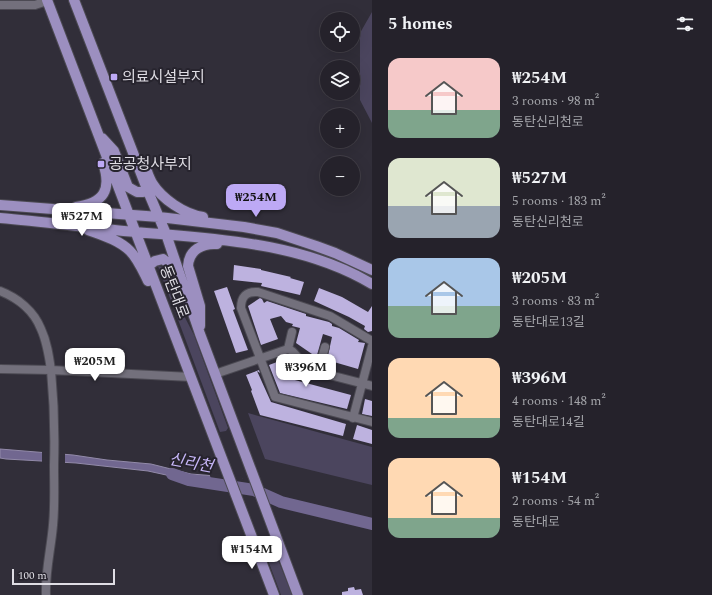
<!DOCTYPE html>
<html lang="en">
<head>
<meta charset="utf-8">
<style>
	body { margin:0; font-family:Spectral,"Noto Sans KR",serif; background:#312f37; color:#f1f3f6; height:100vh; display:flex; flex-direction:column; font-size:15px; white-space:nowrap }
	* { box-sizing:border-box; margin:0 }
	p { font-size:13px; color:#a3a4a9 }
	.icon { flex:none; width:22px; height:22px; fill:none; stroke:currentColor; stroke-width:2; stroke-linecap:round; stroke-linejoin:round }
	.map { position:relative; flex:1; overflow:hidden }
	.sheet { display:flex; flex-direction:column; background:#25222b; width:340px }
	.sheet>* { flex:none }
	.tools { position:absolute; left:320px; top:12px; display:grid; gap:8px }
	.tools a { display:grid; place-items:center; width:40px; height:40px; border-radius:50%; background:#25222b; box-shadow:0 4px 16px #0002,0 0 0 1px #423f47; font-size:20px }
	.scale { position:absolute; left:12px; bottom:10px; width:103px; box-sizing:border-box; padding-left:4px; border:2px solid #dfdde4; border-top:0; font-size:11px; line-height:14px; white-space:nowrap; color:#dfdde4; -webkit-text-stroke:3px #27242e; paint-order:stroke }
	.price { position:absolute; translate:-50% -34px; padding:0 9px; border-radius:8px; background:#fff; color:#222; font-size:13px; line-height:26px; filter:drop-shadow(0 1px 2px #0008) }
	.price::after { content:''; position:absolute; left:50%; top:24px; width:12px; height:9px; margin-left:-6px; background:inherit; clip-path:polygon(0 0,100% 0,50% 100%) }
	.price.on { background:#bda9f5; color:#111 }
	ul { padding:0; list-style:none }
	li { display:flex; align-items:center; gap:12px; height:100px; padding:0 16px }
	li span { display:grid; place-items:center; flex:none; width:112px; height:80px; border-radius:12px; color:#555 }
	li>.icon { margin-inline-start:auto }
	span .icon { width:48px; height:48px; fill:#fffc; stroke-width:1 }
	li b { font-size:17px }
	h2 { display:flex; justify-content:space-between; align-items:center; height:48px; padding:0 16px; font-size:17px }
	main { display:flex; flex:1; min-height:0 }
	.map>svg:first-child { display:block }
	.green { fill:#4b455e }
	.water { fill:#716790; stroke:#928aa9 }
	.pier { fill:#312e39 }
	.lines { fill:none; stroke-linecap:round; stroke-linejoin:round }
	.river { stroke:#716790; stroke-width:12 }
	.building { fill:#bdb2df }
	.minor-casing { stroke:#4c4a53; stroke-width:10 }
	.major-casing { stroke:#4c4a53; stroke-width:12 }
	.minor { stroke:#73707c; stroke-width:8 }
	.major { stroke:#9c8fc0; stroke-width:10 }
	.poi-dot { fill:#bda9f5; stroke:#27242e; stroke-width:1.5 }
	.labels { text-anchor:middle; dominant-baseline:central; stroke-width:4; stroke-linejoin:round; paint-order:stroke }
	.poi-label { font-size:15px; fill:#dfdde4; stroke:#27242e; text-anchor:start }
	.street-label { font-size:15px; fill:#dfdde4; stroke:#27242e }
	.water-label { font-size:16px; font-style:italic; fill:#c7b7f9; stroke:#27242e }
</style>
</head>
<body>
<main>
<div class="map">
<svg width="372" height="595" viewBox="0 0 372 595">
	<rect width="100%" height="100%" fill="#312e39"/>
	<path class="green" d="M372 12V123L360 100V33Z
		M158 266 163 267 166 270 179 306 194 335 228 428 226 431 220 432Z
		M248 413 372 447V485L265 459Z
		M271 550 275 552 292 595H281L266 555Z"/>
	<path class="water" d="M0 449 73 455 107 460 151 464 191 474 242 478 243 484 189 480 148 471 76 463 6 459 0 458Z"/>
	<path class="pier" d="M42 450 65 452V464L42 463Z
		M209 473 242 476 245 484 243 486 213 484Z"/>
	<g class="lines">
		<path class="river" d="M172 474 189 480 254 490 281 502 372 524"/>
	</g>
	<path class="building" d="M234 265 261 269V270L291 277 290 278 304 282 300 295 261 286 262 283 233 280Z
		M227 287 235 309 233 310 248 350 236 353 214 291Z
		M319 288 342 297 368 312 372 306V331L368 332 364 329 365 326 349 317 314 301Z
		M260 298 262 299 264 303 267 301 306 314V316L329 322 332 324V326L339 328 359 340 358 342 365 343 358 369 327 360 332 337 323 334 317 355 312 354 296 343 300 328 292 326 293 324 286 322 281 316 270 319 278 339 261 345 248 306Z
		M285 359 291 379 351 395 347 409 280 393 269 365Z
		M259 370 260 373 257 371 271 402 346 424 343 436 260 415 251 391 252 390 246 375Z
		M365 399 372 401V416L362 414Z
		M357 425 372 430V444L353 439Z
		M354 587 355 590 361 589 363 595H342V592L348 591V588Z"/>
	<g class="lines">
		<g class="minor-casing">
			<path id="minor" d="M0 5H35L47 1
				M0 291C18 298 34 311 41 329 47 342 49 356 51 370 54 402 55 433 54 465 54 485 55 505 53 525 51 549 45 572 46 595
				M372 341 330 316 258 292C246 291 241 297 241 308L275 397 372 422
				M288 349 292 332
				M0 369 51 370 191 377
				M318 372 325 347
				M215 374 288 349 292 351 304 364 318 372 372 386
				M353 418 372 346"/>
		</g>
		<g class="major-casing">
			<path id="major" d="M47 0 274 595
				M74 0 147 189 166 234 200 334 298 595
				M102 138 114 151 128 187 137 192H143L147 189
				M147 171C148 175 150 179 152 183 162 199 184 214 203 217
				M0 205 159 217 244 227 277 233 316 246 335 253 372 270
				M76 207C104 203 112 190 103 163
				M0 218C46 222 91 228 136 232 215 239 302 242 372 284
				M88 230C102 235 119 240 130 251 138 259 143 271 148 281
				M148 266 155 261 163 259 169 264 177 285
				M200 326V306L188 266C189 250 202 243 217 244"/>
		</g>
		<use href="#minor" class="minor"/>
		<use href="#major" class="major"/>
	</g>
	<g class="poi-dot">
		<rect x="110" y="73" width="8" height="8" rx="2"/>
		<rect x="97" y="160" width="8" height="8" rx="2"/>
	</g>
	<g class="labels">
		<g class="poi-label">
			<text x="122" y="77">의료시설부지</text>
			<text x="109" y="164">공공청사부지</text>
		</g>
		<g class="street-label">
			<text transform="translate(174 292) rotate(69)">동탄대로</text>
		</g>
		<g class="water-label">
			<text transform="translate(191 463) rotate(11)">신리천</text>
		</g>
	</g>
</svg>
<div class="tools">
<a><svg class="icon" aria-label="locate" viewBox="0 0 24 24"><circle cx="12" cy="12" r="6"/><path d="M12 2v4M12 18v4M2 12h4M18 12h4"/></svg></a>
<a><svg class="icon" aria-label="layers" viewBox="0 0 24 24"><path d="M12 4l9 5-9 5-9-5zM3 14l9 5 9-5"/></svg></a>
<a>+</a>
<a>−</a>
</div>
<div class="scale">100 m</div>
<b class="price on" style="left:256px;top:218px">₩254M</b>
<b class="price" style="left:82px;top:237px">₩527M</b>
<b class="price" style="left:95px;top:382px">₩205M</b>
<b class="price" style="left:306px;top:388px">₩396M</b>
<b class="price" style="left:252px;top:570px">₩154M</b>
</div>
<section class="sheet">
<h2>5 homes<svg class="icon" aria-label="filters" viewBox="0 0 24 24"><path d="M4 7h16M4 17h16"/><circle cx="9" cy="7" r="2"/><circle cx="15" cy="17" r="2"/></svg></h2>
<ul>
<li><span style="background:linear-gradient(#f6c9c9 65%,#7fa58c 0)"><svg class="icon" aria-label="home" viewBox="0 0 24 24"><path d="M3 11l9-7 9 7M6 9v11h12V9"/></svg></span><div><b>₩254M</b><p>3 rooms · 98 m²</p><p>동탄신리천로</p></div></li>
<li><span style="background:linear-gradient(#dfe7d0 60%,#9aa5b1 0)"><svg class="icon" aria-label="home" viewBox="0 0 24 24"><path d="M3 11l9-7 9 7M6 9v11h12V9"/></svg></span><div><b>₩527M</b><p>5 rooms · 183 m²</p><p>동탄신리천로</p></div></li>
<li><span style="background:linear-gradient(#a9c7e8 60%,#7fa58c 0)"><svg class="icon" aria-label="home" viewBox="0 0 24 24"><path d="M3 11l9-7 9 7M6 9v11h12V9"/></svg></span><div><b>₩205M</b><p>3 rooms · 83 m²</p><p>동탄대로13길</p></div></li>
<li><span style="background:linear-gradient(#ffd9b3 75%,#7fa58c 0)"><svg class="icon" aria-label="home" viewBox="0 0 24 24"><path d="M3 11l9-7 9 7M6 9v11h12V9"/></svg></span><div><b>₩396M</b><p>4 rooms · 148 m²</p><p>동탄대로14길</p></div></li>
<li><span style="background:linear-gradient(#ffd9b3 75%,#7fa58c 0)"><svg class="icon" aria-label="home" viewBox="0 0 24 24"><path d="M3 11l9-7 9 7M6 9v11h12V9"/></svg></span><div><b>₩154M</b><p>2 rooms · 54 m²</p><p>동탄대로</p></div></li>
</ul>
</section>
</main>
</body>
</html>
